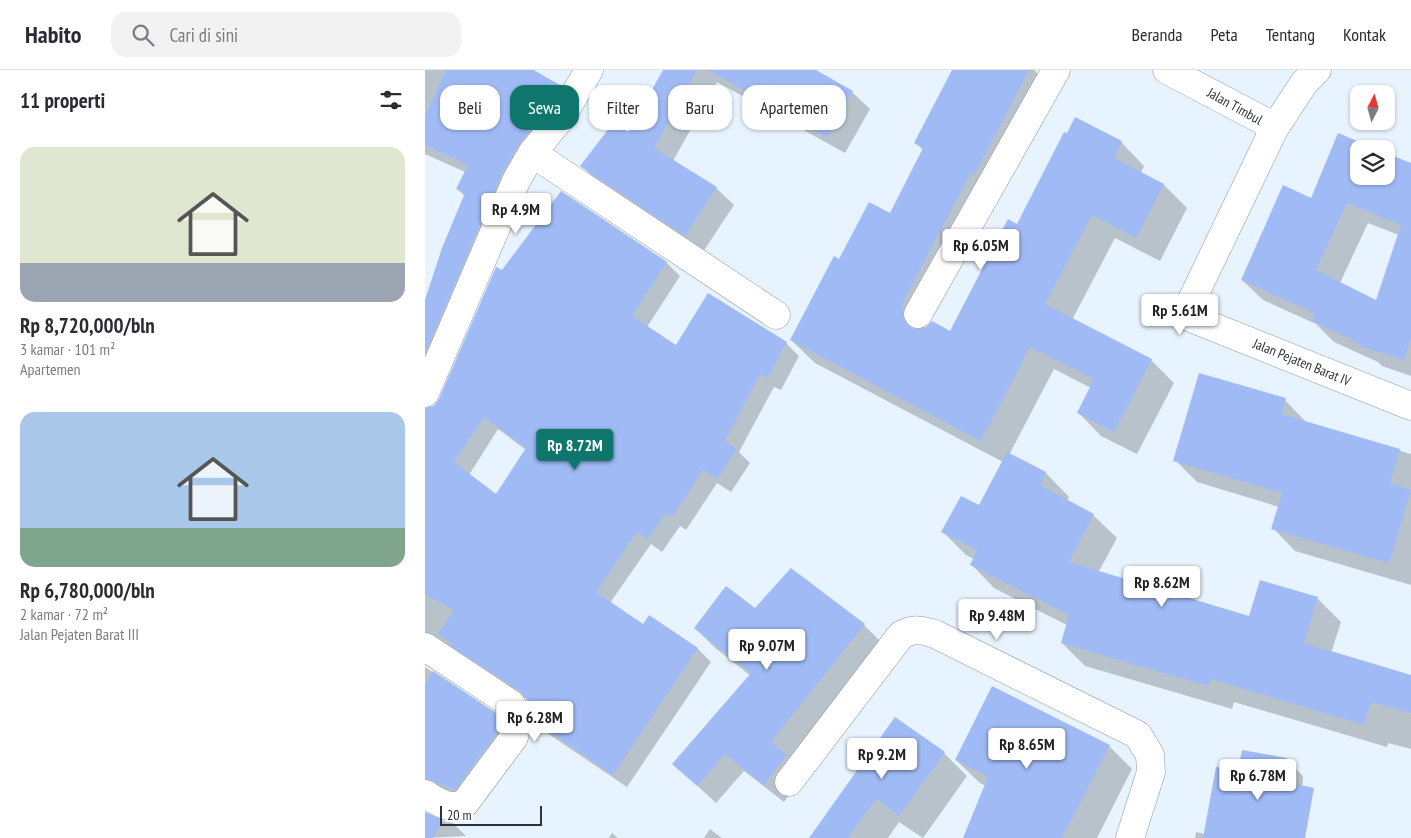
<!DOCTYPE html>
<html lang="id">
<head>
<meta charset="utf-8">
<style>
	body { margin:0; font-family:"PT Sans Narrow",sans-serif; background:#f2f2f3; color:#2b2b33; height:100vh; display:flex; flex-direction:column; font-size:19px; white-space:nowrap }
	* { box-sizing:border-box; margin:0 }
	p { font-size:16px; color:#7c7c81 }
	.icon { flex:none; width:28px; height:28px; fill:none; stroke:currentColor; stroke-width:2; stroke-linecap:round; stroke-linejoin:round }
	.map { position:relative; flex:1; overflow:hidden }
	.details { display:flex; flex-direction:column; background:#fff; width:425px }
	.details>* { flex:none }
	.top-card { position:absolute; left:15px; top:15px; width:475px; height:45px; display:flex; gap:10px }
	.needle { width:32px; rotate:6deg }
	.buttons { position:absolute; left:925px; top:15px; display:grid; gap:10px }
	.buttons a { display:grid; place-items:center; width:45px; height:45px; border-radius:10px; background:#fff; box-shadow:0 1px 4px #0004; font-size:25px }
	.scale { position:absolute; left:15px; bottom:12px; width:102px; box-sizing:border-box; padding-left:5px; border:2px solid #2c3237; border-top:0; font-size:14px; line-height:18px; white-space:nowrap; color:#2c3237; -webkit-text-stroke:4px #fff; paint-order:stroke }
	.price { position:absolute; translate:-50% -42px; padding:0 11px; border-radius:5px; background:#fff; color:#222; font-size:16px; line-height:32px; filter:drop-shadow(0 1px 2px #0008) }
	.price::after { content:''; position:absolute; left:50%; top:30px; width:15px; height:11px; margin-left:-8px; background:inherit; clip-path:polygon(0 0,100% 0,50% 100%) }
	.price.current { background:#0f766e; color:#fff }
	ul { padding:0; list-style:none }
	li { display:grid; align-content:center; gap:10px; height:265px; padding:0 20px }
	li span { display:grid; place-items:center; height:155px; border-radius:15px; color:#555 }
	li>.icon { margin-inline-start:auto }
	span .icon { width:90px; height:90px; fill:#fffc; stroke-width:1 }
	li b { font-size:21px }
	h2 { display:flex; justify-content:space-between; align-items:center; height:60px; padding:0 20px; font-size:21px }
	.chip { padding:0 18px; border-radius:15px; background:#fff; box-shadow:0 1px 4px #0004; font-size:18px; line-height:45px }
	.chip.current { background:#0f766e; color:#fff }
	header { display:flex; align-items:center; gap:30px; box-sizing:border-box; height:70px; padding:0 25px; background:#fff; border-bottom:1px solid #e1e1e2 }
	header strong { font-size:24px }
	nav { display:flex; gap:28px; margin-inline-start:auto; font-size:18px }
	.search { width:350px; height:45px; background:#f2f2f3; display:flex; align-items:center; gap:12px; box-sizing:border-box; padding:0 18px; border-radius:15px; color:#7c7c81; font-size:19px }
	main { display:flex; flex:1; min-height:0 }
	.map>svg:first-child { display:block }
	.shadow { fill:#0003; fill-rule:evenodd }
	.building { fill:#a0baf6; fill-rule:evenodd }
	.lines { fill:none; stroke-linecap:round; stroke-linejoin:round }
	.minor-casing { stroke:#8b98a5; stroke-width:29 }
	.minor { stroke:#fff; stroke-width:28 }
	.labels { text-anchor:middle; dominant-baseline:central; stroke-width:4; stroke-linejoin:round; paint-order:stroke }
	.street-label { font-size:14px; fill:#2c3237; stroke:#fff }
</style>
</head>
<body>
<header>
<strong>Habito</strong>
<div class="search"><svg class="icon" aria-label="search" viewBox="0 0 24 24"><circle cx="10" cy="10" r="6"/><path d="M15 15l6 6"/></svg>Cari di sini</div>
<nav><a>Beranda</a><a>Peta</a><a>Tentang</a><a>Kontak</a></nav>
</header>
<main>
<section class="details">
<h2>11 properti<svg class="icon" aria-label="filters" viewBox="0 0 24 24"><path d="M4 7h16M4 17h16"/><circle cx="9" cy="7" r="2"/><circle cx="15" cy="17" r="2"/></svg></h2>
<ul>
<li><span style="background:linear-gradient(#dfe7d0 75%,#9aa5b1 0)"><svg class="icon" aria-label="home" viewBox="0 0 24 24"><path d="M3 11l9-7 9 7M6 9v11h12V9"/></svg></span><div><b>Rp 8,720,000/bln</b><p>3 kamar · 101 m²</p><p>Apartemen</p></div></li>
<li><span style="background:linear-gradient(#a9c7e8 75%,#7fa58c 0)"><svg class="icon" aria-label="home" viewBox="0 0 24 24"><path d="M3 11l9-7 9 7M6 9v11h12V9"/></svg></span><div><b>Rp 6,780,000/bln</b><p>2 kamar · 72 m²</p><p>Jalan Pejaten Barat III</p></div></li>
</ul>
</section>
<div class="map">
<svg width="986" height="768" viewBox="0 0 986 768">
	<rect width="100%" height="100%" fill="#e7f3fe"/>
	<path class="shadow" d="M0 0H109L136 17 153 34 111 91 0 319V234L40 126 32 119 40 102 0 84Z
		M240 0H388L427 22 445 39 420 83 292 12 248 91 291 118 309 135 278 182 174 114 157 96 204 64Z
		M529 0H609L629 20 570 124 498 261 526 263 593 156 696 72 719 96 716 103 739 115 762 138 735 191 690 168 647 250 726 290 749 313 712 384 676 366 653 342 666 318 629 299 584 385 621 403 644 427 642 431 668 445 692 468 673 503 825 547 892 528 916 552 906 583 986 608V679L963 673 962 677 809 632 807 639 660 596 637 573 642 555 569 518 546 494 549 489 541 485 518 462 555 437 578 392 390 293 366 270 415 190 465 144 498 80 491 73Z
		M934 79V106H961L986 94V306L957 296 953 292 909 272 891 254 838 230 817 210ZM943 153 974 165 951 231 915 213Z
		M137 123 242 193 255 206 222 257 251 276 361 273 374 286 356 320 349 317 314 382 325 393 306 422 292 413 261 460 255 456 237 482 226 474 185 533 218 555 224 547 273 579 286 592 202 717 122 663 108 649 103 630 24 577 0 583V363L77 202ZM73 359 101 380 71 426 44 405Z
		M860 330 882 353 986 384V515L870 481 848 458 854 437 772 412 750 390Z
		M330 540 439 555 458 574 380 705 359 732 319 701 291 733 249 694 326 606 289 577 270 558Z
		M0 597 74 646 88 660 44 733 0 730Z
		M684 676 707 699 672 768H539L561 716 555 713 531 690Z
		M519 683 542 706 498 768 474 752 463 768H397L390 762Z
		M862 690 878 706 875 768H770L771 762 780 764 814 702Z
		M0 743 13 750 28 753 41 766 0 768Z
		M285 759 297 768H279Z
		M187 763 193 768H184Z"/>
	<path class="building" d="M21 0H108L137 16 123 39 94 74 77 103 0 283V230L17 178 40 123 31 119 43 95 0 75V46Z
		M238 0H272L229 78 292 117 260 166 155 96 189 52 203 62Z
		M283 0H391L428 21 402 67Z
		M527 0H604L550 104 546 102 476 236 479 237 477 245 479 251 486 258 493 260 500 258 507 251 525 261 583 149 592 154 639 62 642 63 650 47 697 71 689 88 739 114 711 168 667 145 620 234 727 289 689 362 652 343 669 309 605 277 556 371 365 270 409 186 414 189 444 132 465 143 498 78 489 73Z
		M913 63 951 79H934V106H961V83L986 93V268L979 290 935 276 936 274 887 251 890 243 816 210 858 115 886 128ZM922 133 976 155 951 230 891 200Z
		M136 121 242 192 207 246 251 275 283 223 362 272 342 308 335 304 300 371 312 379 292 409 278 400 247 447 241 443 223 469 212 462 171 522 218 554 224 545 273 578 188 705 107 650 103 631 95 621 26 576 28 574 13 564 29 540 0 524V338L9 336 14 329 71 197 77 200ZM59 347 101 378 71 424 29 392Z
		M774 303 861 328 856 344 975 379 965 413 986 420 964 493 846 459 857 423 748 391Z
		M582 382 621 402 615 415 669 444 644 492 824 546 835 510 893 527 879 573 986 605V643L946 632 939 655 786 609 783 616 636 573 644 545 545 495 552 480 516 462 536 426 554 435Z
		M366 498 440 554 346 672 362 685 339 715 300 684 272 716 247 694 326 603 269 558 301 516 330 538Z
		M8 601 74 645 76 653 69 667 30 720 0 708V614Z
		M567 616 685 675 637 768H538L563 707 530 690Z
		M470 647 520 682 474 746 451 729 423 768H384Z
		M817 680 862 688 859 709 866 710V713L889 718 880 768H778L791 697 813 701Z
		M0 742 18 750 8 768H0Z"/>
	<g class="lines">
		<g class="minor-casing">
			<path id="minor" d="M742 0 837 50 849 59
				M892 0 879 13 849 59 764 236 766 248 986 336
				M107 83 351 245
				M493 244 631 0
				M0 323 91 111 107 83 136 48 164 0
				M0 577 86 634 89 639 92 653 89 667 40 733C25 741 13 732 0 724
				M364 712 476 565C489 558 497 560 510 564L713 665 725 685 726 702 705 768"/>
		</g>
		<use href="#minor" class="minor"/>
	</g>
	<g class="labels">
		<g class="street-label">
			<text transform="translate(810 36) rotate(29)">Jalan Timbul</text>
			<text transform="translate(877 292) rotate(22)">Jalan Pejaten Barat IV</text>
		</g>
	</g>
</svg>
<div class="buttons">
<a><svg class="needle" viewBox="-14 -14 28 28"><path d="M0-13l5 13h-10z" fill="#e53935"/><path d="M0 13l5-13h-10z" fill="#7c7c81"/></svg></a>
<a><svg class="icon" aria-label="layers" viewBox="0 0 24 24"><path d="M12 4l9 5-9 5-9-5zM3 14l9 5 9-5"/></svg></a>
</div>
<div class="scale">20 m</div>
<b class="price" style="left:91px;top:165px">Rp 4.9M</b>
<b class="price" style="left:556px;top:201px">Rp 6.05M</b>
<b class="price" style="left:755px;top:266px">Rp 5.61M</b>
<b class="price current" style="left:150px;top:401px">Rp 8.72M</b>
<b class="price" style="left:737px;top:538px">Rp 8.62M</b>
<b class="price" style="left:572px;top:571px">Rp 9.48M</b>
<b class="price" style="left:342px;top:601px">Rp 9.07M</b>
<b class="price" style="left:110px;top:673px">Rp 6.28M</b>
<b class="price" style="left:602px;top:700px">Rp 8.65M</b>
<b class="price" style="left:457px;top:710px">Rp 9.2M</b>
<b class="price" style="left:833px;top:731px">Rp 6.78M</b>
<div class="top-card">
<a class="chip">Beli</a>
<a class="chip current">Sewa</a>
<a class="chip">Filter</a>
<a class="chip">Baru</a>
<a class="chip">Apartemen</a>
</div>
</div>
</main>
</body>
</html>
